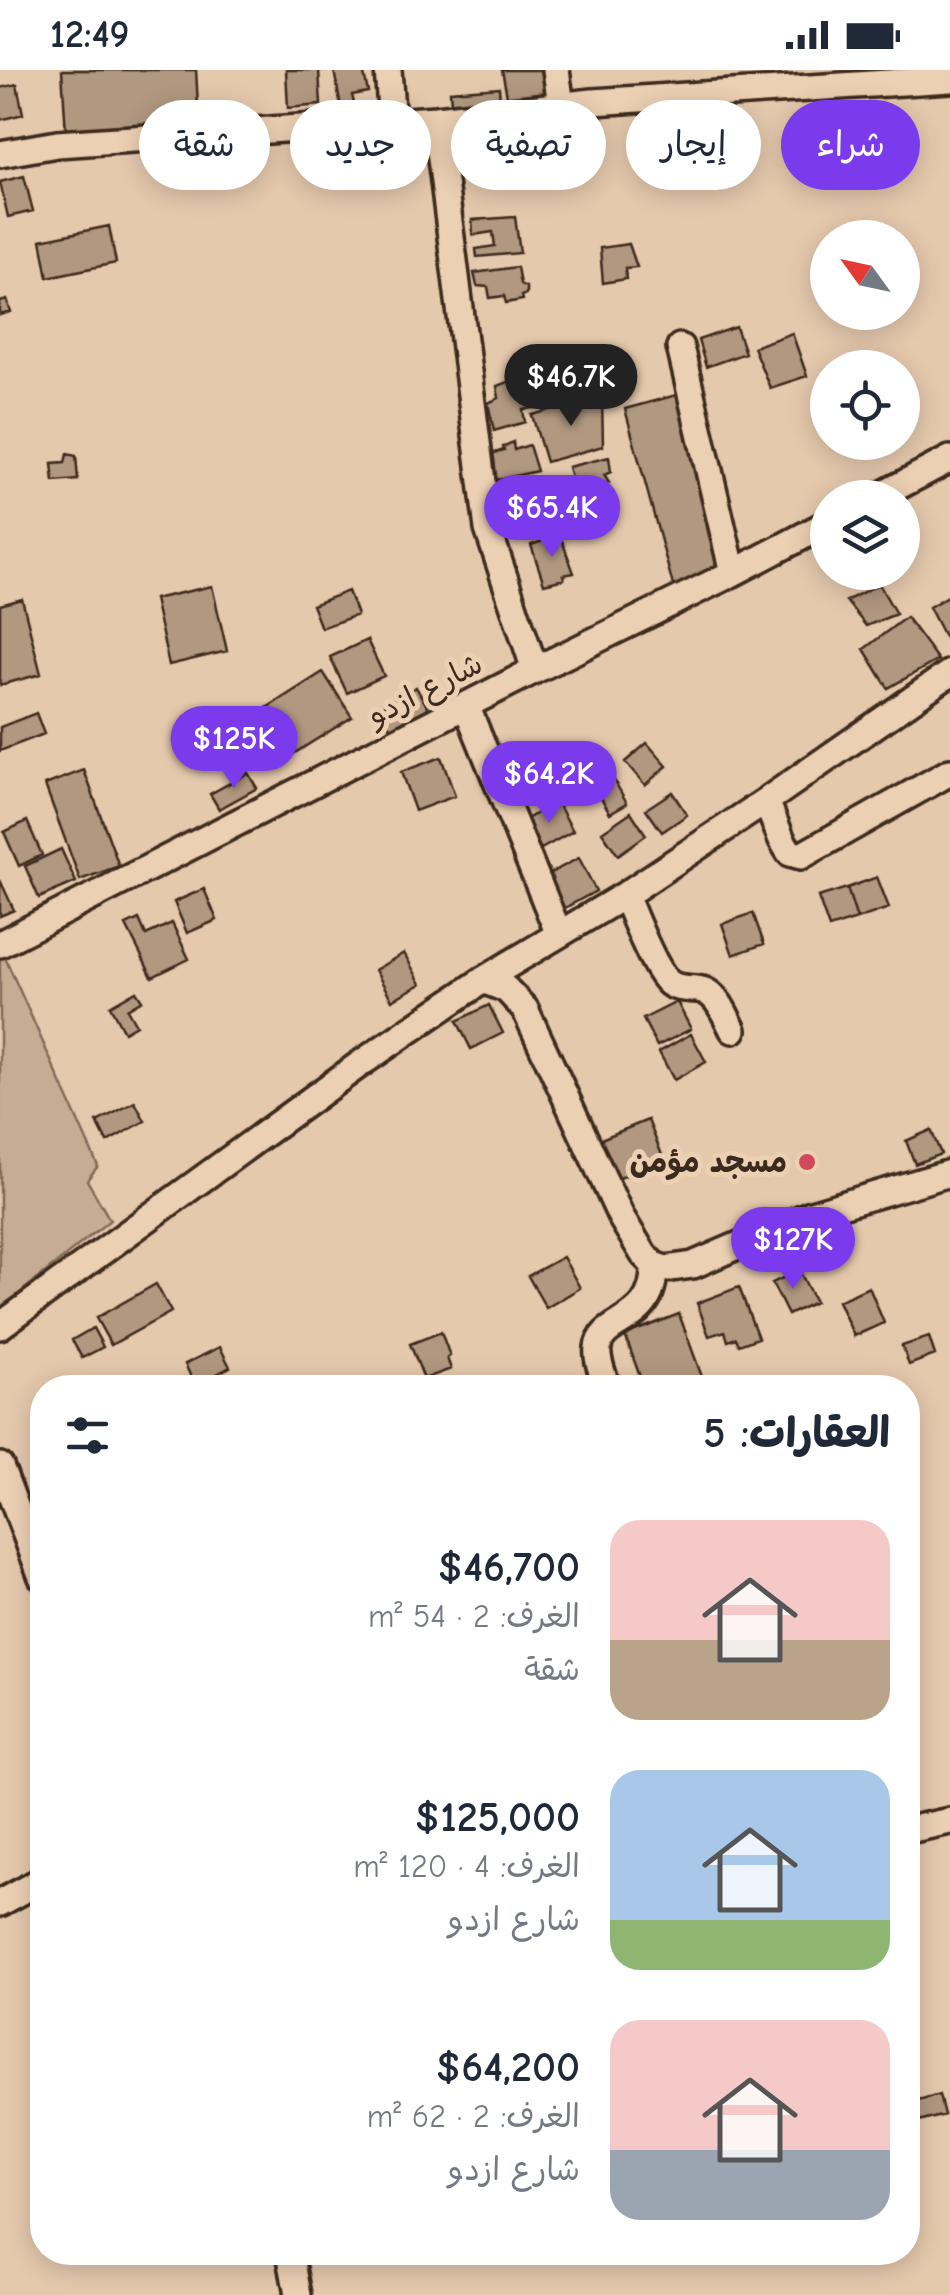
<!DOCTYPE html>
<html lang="ar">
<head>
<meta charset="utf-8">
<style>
	body { margin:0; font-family:"Comic Neue","Playpen Sans Arabic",sans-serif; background:#f6f6f7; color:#1f2937; direction:rtl; height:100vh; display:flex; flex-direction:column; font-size:38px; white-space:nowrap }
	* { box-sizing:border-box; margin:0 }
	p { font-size:32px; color:#747a83 }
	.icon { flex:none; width:55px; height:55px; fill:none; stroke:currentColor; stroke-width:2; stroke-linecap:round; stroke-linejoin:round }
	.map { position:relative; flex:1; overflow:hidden; direction:ltr }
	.sheet { position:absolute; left:30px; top:1305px; width:890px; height:890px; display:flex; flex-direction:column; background:#fff; border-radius:40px; box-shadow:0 5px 25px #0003; direction:rtl }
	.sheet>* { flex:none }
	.banner { position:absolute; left:30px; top:30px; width:890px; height:90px; direction:rtl; display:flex; gap:20px }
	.needle { width:65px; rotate:303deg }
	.tools { position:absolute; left:810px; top:150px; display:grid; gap:20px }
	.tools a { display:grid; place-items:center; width:110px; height:110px; border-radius:50%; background:#fff; box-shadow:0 5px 25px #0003; font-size:50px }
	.price { position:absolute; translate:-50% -85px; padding:0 22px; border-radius:35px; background:#7c3aed; color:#fff; font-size:32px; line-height:65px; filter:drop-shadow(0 2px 5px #0008) }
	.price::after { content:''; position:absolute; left:50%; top:60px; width:30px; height:22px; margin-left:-15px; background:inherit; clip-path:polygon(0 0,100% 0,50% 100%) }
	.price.current { background:#222; color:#fff }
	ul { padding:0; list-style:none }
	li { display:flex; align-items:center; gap:30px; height:250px; padding:0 30px }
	li span { display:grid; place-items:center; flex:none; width:280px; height:200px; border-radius:30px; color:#555 }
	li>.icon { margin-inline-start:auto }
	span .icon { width:120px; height:120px; fill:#fffc; stroke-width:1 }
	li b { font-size:42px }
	h2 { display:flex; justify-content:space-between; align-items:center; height:120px; padding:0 30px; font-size:42px }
	.tag { padding:0 35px; border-radius:45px; background:#fff; box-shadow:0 5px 25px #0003; font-size:35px; line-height:90px }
	.tag.current { background:#7c3aed; color:#fff }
	.status { display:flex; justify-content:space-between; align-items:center; height:70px; padding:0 50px; background:#fff; direction:ltr }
	.status svg { height:28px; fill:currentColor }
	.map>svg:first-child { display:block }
	.green { fill:#c6ac93; stroke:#806b58; stroke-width:2.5 }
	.building { fill:#b19880; stroke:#3b2a1e; stroke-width:2.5 }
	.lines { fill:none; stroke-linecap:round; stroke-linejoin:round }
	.minor-casing { stroke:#3b2a1e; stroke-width:32 }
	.minor { stroke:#ecd0b3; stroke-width:25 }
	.poi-dot { fill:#d1495b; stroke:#ecd0b3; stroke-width:4 }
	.labels { text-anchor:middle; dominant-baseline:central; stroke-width:10; stroke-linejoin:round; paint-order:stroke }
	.street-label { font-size:30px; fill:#3b2a1e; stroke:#ecd0b3 }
	.poi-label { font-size:30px; font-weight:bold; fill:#3b2a1e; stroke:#ecd0b3; text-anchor:end }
</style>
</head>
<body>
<div class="status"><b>12:49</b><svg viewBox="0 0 49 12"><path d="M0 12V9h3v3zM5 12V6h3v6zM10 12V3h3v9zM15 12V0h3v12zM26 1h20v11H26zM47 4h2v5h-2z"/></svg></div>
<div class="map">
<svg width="950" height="2225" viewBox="0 0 950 2225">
	<rect width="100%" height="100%" fill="#e5c9ad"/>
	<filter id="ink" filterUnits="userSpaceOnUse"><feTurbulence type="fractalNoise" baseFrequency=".01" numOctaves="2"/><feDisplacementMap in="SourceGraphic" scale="20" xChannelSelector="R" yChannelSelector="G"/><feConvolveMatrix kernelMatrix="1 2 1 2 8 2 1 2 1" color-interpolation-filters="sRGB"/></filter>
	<g filter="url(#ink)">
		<path class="green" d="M3 883 98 1096 87 1110 110 1150 0 1239V884Z"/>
		<path class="building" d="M62 0H196L199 54 66 63Z
			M286 0H319L321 35 288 38Z
			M363 0 368 22 352 25 354 33 341 36 334 1Z
			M502 0H547L551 23 508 31Z
			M17 14 23 44 0 50V18Z
			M499 17 500 30 451 34 450 21Z
			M24 106 33 141 8 147 0 112Z
			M515 147 520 183 477 187 476 179 495 176 493 162 473 165 472 150Z
			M109 156 116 193 48 207 41 170Z
			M629 174 637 197 625 198 626 209 603 213 600 178Z
			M517 197 520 214 526 217V224L521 226 522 230 506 233 504 226 490 228 488 217 477 216 474 203Z
			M7 230 11 242 0 245V232Z
			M736 257 745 283 706 297 698 270Z
			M792 263 807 306 770 318 753 277Z
			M523 306 533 338 523 340 525 352 494 361 488 333 499 328 497 316Z
			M680 324 729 504 674 519 625 339Z
			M602 325 603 376 546 392 532 345Z
			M513 372 514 380 529 375 537 401 492 411 485 386 504 380 503 377Z
			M67 384 76 386 78 410 54 412 52 394 65 393Z
			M609 387 611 402 604 405 609 413 594 419V425L577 429 568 397Z
			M538 417 540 426H545L546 432 542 435 545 446 525 450 528 460 508 463 502 437 522 434 519 419Z
			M560 465 574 503 563 505 564 509 544 514 531 475Z
			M879 514 896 544 866 556 846 531Z
			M212 516 227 581 169 595 154 529Z
			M348 521 357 545 321 558 312 535Z
			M950 525V570L947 572 929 537Z
			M22 529 41 604 0 615V535Z
			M906 547 938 590 888 618 864 579Z
			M367 570 384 606 347 623 330 587Z
			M323 602 352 647 290 686 262 641Z
			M416 617 429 640 392 661 379 638Z
			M36 643 44 664 0 681V657Z
			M647 673 667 696 645 715 625 692Z
			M441 687 455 726 415 741 401 702Z
			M607 698 627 733 610 743 590 709Z
			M84 700 119 796 80 810 45 715Z
			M248 703 257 718 219 739 210 724Z
			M672 722 687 745 662 762 646 739Z
			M557 732 573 761 541 779 525 750Z
			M631 742 646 765 618 785 602 762Z
			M27 751 42 785 19 796 4 762Z
			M61 779 76 812 39 828 25 796Z
			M579 788 596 821 561 840 543 807Z
			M877 807 889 838 857 849 847 818Z
			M0 810 14 840 0 846Z
			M847 818 857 849 829 858 818 827Z
			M204 819 217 850 187 863 174 832Z
			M753 843 764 874 733 885 722 854Z
			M139 849 146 865 172 853 189 889 152 907 126 855Z
			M404 883 421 914 392 930 375 900Z
			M136 921 142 930 127 939 136 955 124 962 110 936Z
			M677 932 691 959 657 976 643 949Z
			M489 935 503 963 471 979 457 951Z
			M691 964 706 992 674 1010 659 982Z
			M135 1032 145 1051 107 1072 97 1052Z
			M648 1050 664 1090 612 1111 596 1071Z
			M931 1060 941 1084 915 1094 906 1071Z
			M563 1187 580 1218 546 1238 528 1206Z
			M799 1200 815 1232 788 1245 772 1213Z
			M156 1214 171 1242 111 1275 96 1248Z
			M739 1217 758 1268 739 1275 736 1268 728 1271 725 1261 709 1266 697 1233Z
			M869 1217 884 1253 854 1266 838 1231Z
			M679 1244 705 1315 698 1318H644L625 1265Z
			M93 1258 103 1277 82 1288 72 1270Z
			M441 1262 450 1286 447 1288 451 1299 424 1309 410 1274Z
			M929 1267 935 1285 909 1295 902 1276Z
			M220 1277 230 1297 217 1304 220 1310 205 1318H196L185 1294Z
			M939 2025 944 2045 908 2055V2034Z"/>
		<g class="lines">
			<g class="minor-casing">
				<path id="minor" d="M388 0 392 52
					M556 0 561 35
					M436 49 488 459 535 600
					M0 84 57 74 436 49 593 32 950 9
					M680 277 733 503
					M876 428 950 389
					M466 635 558 862
					M766 731 782 770 790 783 801 786 950 702
					M625 825C634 847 652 895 667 911 677 922 693 916 705 921 719 927 726 947 733 960
					M0 874 535 600 733 503 828 453
					M483 910 506 919 525 939 621 1147 644 1185 654 1195 665 1199 693 1195 811 1144 950 1103
					M0 1256 360 994 483 910 625 825 766 731 950 603
					M607 1318C604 1306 596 1290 598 1278 601 1247 656 1256 654 1195
					M0 1396 42 1507
					M908 1760 950 1751
					M0 1833 42 1810
					M290 2182 298 2225"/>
			</g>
			<use href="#minor" class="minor"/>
		</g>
	</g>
	<circle class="poi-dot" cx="807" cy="1092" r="10"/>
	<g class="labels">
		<g class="street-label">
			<text transform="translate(425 620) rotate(-27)">شارع ازدو</text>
		</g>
		<g class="poi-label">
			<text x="787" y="1092">مسجد مؤمن</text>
		</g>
	</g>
</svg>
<div class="tools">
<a><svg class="needle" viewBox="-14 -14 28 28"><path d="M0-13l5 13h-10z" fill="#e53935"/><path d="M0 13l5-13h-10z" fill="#747a83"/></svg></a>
<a><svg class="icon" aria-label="locate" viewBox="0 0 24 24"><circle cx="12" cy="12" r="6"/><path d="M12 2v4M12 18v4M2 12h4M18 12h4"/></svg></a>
<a><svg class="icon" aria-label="layers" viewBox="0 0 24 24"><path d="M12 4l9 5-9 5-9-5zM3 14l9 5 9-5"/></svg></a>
</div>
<b class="price current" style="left:571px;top:359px">$46.7K</b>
<b class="price" style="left:552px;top:490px">$65.4K</b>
<b class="price" style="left:234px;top:721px">$125K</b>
<b class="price" style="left:549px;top:756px">$64.2K</b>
<b class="price" style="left:793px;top:1222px">$127K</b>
<div class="banner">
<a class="tag current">شراء</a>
<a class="tag">إيجار</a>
<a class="tag">تصفية</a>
<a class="tag">جديد</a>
<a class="tag">شقة</a>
</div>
<section class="sheet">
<h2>العقارات: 5<svg class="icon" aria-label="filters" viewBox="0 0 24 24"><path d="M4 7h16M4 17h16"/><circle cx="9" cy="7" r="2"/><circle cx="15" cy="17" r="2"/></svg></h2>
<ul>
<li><span style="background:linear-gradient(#f6c9c9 60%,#b9a48a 0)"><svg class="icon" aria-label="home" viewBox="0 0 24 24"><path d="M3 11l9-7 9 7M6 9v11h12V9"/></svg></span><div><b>$46,700</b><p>الغرف: 2 · 54 m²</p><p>شقة</p></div></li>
<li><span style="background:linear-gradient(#a9c7e8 75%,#8fb573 0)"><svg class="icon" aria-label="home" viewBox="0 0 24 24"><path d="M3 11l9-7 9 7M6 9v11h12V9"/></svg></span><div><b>$125,000</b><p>الغرف: 4 · 120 m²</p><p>شارع ازدو</p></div></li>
<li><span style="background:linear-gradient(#f6c9c9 65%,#9aa5b1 0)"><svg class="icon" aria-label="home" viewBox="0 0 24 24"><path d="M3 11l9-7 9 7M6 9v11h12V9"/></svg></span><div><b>$64,200</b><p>الغرف: 2 · 62 m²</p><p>شارع ازدو</p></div></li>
</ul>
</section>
</div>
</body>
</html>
